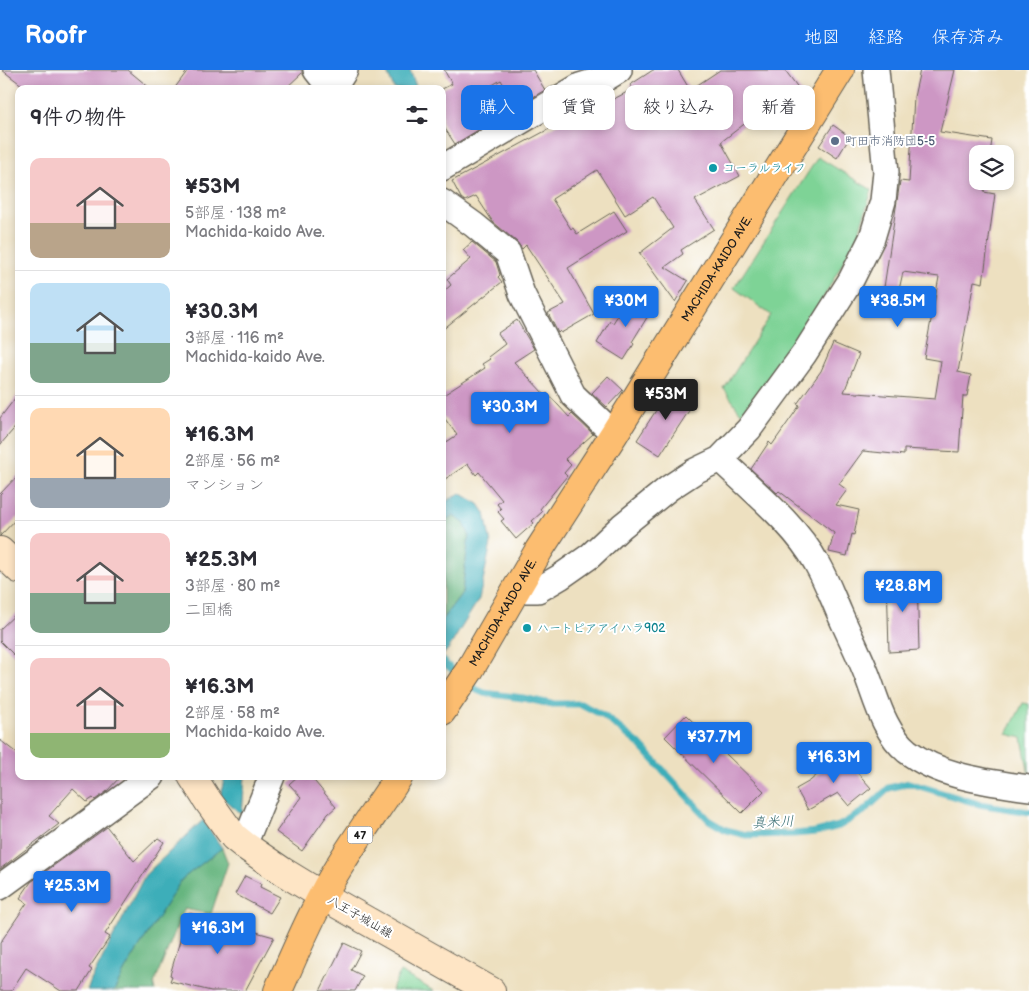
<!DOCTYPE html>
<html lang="ja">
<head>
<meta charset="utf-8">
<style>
	body { margin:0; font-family:"Balsamiq Sans","Klee One",sans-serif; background:#f7f7f7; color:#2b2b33; height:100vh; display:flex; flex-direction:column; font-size:19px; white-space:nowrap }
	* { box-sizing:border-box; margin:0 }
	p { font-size:16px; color:#7c7c81 }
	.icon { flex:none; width:28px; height:28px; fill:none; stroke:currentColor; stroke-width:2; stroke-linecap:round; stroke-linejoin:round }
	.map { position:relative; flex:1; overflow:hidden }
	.sheet { position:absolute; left:15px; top:15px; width:431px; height:695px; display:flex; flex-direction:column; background:#fff; border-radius:10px; box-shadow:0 2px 8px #0003 }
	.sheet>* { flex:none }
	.guide { position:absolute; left:461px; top:15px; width:475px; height:45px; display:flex; gap:10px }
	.tools { position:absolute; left:969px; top:75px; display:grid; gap:10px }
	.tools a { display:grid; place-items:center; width:45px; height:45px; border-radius:10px; background:#fff; box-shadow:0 2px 8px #0003; font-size:25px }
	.price { position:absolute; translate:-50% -42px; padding:0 11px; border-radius:5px; background:#1a73e8; color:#fff; font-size:16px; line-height:32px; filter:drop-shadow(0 1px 2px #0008) }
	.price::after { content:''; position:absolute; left:50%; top:30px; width:15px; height:11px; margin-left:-8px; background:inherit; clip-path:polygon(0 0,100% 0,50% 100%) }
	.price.active { background:#222; color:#fff }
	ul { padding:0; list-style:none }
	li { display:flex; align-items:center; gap:15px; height:125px; padding:0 15px }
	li+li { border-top:1px solid #e1e1e2 }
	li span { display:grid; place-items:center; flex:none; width:140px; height:100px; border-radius:10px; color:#555 }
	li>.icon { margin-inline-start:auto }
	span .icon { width:60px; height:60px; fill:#fffc; stroke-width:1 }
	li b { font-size:21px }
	h2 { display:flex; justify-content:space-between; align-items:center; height:60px; padding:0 15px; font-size:21px }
	.pill { padding:0 18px; border-radius:10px; background:#fff; box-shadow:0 2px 8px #0003; font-size:18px; line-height:45px }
	.pill.active { background:#1a73e8; color:#fff }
	header { display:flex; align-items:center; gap:30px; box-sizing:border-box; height:70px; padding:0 25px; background:#1a73e8; color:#fff }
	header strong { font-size:24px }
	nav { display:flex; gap:28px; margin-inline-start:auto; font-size:18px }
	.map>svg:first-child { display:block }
	.green { fill:#7ed396; stroke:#4d7859 }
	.forest { fill:#66b57f; stroke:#41684e }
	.water { fill:#3eaeb9; stroke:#2d656a }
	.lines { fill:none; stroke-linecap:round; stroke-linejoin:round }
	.stream { stroke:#3eaeb9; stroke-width:7 }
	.building { fill:#cd97c4 }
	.minor-casing { stroke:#656155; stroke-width:28 }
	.secondary-casing { stroke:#656155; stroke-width:30 }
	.primary-casing { stroke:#656155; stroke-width:30 }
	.minor { stroke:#fff; stroke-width:25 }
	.secondary { stroke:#fee5c5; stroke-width:28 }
	.primary { stroke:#fcbd6f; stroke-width:28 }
	.service-dot { fill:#5c6f8a; stroke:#fff; stroke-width:2 }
	.culture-dot { fill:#0f9aa8; stroke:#fff; stroke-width:2 }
	.labels { text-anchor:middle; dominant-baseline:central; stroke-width:4; stroke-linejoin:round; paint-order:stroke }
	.shield { fill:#fff; stroke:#606060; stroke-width:1 }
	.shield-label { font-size:11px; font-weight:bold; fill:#1c1c1c }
	.service-label { font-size:12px; fill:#4e5e75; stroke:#fff; text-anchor:start }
	.culture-label { font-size:12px; fill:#0d838f; stroke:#fff; text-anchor:start }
	.street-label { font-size:12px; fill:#1c1c1c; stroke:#fff }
	.water-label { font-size:14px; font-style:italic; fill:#2d656a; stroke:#fff }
</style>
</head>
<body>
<header>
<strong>Roofr</strong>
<nav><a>地図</a><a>経路</a><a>保存済み</a></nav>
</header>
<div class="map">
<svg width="1029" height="921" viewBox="0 0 1029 921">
	<rect width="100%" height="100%" fill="#fff"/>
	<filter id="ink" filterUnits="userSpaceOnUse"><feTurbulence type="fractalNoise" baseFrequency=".02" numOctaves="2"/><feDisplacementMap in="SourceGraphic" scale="10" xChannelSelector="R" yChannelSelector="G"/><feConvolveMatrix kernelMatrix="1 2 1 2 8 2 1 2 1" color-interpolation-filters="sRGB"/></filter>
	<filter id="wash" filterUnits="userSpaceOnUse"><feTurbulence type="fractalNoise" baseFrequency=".0096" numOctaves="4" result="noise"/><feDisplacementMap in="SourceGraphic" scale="20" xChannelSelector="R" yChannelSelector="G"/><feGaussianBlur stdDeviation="1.12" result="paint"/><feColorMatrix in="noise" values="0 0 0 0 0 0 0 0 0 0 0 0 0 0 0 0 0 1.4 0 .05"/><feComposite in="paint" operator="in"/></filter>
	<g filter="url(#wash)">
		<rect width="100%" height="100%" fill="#ede0c0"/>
		<path class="green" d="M818 87 872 120 858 165 809 254 779 294 769 313 741 343 724 319 771 245 734 218Z
			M1023 633 1029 634V705L1022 668 1007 664Z
			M400 902 434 921H391Z"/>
		<path class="forest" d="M453 446 464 453 469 465 462 523 443 548V451Z
			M222 778 228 793 211 844 184 839 154 914 155 921H114L125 900 182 809Z"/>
		<path class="water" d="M386 0H410L417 19H394Z
			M460 423 479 434 485 443 491 474 479 529 449 578 443 585V548L462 523 469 465 464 453 453 446 443 451V433Z
			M225 706H245L242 745 220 726Z
			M203 750 222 778 182 809 125 900 114 921H87L91 910 145 805Z"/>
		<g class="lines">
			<path class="stream" d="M442 591 460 606
				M468 613 477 620 484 623 523 628 551 634H581L604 646 639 674 709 750 726 760 746 765 794 764 816 762 839 756 864 741 889 718 909 713 979 734 1029 742"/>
		</g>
		<g id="blocks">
			<path class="building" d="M2 0H128L151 19H27Z
				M188 0H302V3L285 19H174Z
				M444 0H533L545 20 516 37 501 10 468 29 485 56 455 74 442 54V19L452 14Z
				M653 0H678L690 20 720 0H785L802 23 771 47 765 38 721 72 740 106 695 130 714 159 681 180 683 184 665 197 688 211 675 232 639 182 640 183 673 158 653 127 625 145 597 100 552 129 571 159 573 158 577 164 614 141 627 161 568 198 594 244 561 263 560 261 558 263 548 243 565 234 526 175 522 179 517 172 493 152 476 126 465 131 461 128 452 111 577 44 579 47 633 19 630 15Z
				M920 0H955L940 62 992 70 990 84H978V111H986L984 122 995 124 983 213 974 211 958 302 971 305 967 326H963L959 382 904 379V385L863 381 839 414 847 420 836 435 859 440 854 465 852 464 847 486 829 482 834 463 779 421 777 423 751 399 769 372 772 375 800 335 797 334 821 301 833 273 859 284 844 322 935 329 941 291 924 288 939 207 903 202 893 247 880 244 900 111 909 112 914 27Z
				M833 55 850 67 837 88 819 76Z
				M472 172 496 192 500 205 498 207 502 212 442 260V223L451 215 447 209 471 189 463 180Z
				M634 225 654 236 632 272 634 274 624 290 597 273 610 251 613 253 623 237 626 239Z
				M517 250 534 279 514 292 545 325 547 323 569 347 572 344 593 364 565 389 571 395 564 403 567 406 540 439 542 442 532 451 534 453 516 469 501 451 504 449 498 442 501 439 497 434 502 430 479 402 476 405 468 394 442 411V375L457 365 442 345V326L485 298 482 294 490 289 488 287 505 274 498 263Z
				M608 306 623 320 607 337 592 323Z
				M671 317 694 333 660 385 637 370Z
				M19 323V353L0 375V348Z
				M19 404V446L0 466V424Z
				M917 505 919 580 889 582 887 506Z
				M19 541V590L0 571V559Z
				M686 645 764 721 742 743 665 667Z
				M0 670 19 685V706H121L106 722 95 730 93 728 87 732 73 719 49 746 59 754 0 799Z
				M841 684 871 718 849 736 838 723 808 740 796 719 810 711Z
				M298 706H310L336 737 328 744 302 781 276 762 301 727 289 714Z
				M107 757 134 791 158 768 164 772 105 864 110 867 89 898 92 900 79 921H61L26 898 11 921H0V873L27 833 20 828 31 812Z
				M245 806 261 814 260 817 280 827 270 843 235 824Z
				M188 843 274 867 245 921H211L170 911 172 906 170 905Z
				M344 873 361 881 351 900 363 906 355 921H320Z"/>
		</g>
	</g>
	<g filter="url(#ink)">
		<use href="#blocks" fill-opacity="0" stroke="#656155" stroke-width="1"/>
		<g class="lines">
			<g class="minor-casing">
				<path id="minor" d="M316 0 331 19
					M333 19 345 0
					M442 98 580 16 606 8 619 0
					M442 132 474 155 508 183 522 224 573 325 614 364
					M720 389C751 419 797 456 817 494 826 510 832 526 839 542 848 563 859 584 867 605 877 631 884 662 907 681 940 707 988 712 1029 718
					M516 520H538L560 507 590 486 622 456 669 418 695 401 720 389 749 359 804 284 851 210 872 168 883 131 886 102 876 0
					M244 775 272 706
					M0 817 152 706"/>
			</g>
			<g class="secondary-casing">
				<path id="secondary" d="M0 481 19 499
					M192 706 208 731 234 767 244 775 282 801 323 826 491 921"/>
			</g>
			<g class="primary-casing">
				<g id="primary">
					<path id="s1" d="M442 641 469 601 539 480 614 364 840 0"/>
					<path d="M278 921C298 876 317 831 343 790 361 761 381 734 399 706"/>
				</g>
			</g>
			<use href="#minor" class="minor"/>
			<use href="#secondary" class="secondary"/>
			<use href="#primary" class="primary"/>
		</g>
	</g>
	<circle class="service-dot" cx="835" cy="71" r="5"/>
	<g class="culture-dot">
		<circle cx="713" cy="98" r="5"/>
		<circle cx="527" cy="558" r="5"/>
	</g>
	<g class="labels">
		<rect class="shield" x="347.5" y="756.5" width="25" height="17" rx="4"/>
		<g class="shield-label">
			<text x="360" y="765">47</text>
		</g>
		<g class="service-label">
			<text x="845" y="71">町田市消防団5-5</text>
		</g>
		<g class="culture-label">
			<text x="723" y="98">コーラルライフ</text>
			<text x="537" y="558">ハートピアアイハラ902</text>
		</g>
		<g class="street-label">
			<text stroke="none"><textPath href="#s1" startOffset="521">MACHIDA-KAIDO AVE.</textPath></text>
			<text stroke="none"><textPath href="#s1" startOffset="116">MACHIDA-KAIDO AVE.</textPath></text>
			<text transform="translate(360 847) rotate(30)">八王子城山線</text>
		</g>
		<g class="water-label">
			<text transform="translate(773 752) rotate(-3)">真米川</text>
		</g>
	</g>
</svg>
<div class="tools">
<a><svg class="icon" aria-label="layers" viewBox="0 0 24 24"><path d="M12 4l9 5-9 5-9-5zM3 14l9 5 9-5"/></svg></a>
</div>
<b class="price" style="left:626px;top:258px">¥30M</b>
<b class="price" style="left:898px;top:258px">¥38.5M</b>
<b class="price active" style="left:666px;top:351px">¥53M</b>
<b class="price" style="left:510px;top:364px">¥30.3M</b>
<b class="price" style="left:903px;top:543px">¥28.8M</b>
<b class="price" style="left:714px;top:694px">¥37.7M</b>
<b class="price" style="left:834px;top:714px">¥16.3M</b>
<b class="price" style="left:72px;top:843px">¥25.3M</b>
<b class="price" style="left:218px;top:885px">¥16.3M</b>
<div class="guide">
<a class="pill active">購入</a>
<a class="pill">賃貸</a>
<a class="pill">絞り込み</a>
<a class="pill">新着</a>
</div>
<section class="sheet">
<h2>9件の物件<svg class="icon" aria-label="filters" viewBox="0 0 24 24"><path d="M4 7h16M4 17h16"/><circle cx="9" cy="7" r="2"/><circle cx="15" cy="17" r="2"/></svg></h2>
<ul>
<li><span style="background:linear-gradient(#f6c9c9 65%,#b9a48a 0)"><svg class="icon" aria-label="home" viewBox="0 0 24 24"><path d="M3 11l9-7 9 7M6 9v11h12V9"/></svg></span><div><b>¥53M</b><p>5部屋 · 138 m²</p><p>Machida-kaido Ave.</p></div></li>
<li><span style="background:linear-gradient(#bfe0f5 60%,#7fa58c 0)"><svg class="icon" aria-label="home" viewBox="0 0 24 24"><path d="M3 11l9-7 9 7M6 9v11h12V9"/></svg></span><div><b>¥30.3M</b><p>3部屋 · 116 m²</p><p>Machida-kaido Ave.</p></div></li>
<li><span style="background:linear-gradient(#ffd9b3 70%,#9aa5b1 0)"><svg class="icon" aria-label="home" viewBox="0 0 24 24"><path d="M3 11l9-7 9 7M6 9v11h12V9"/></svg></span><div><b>¥16.3M</b><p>2部屋 · 56 m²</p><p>マンション</p></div></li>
<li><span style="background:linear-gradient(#f6c9c9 60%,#7fa58c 0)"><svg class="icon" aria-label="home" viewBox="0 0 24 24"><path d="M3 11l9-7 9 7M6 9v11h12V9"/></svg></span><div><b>¥25.3M</b><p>3部屋 · 80 m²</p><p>二国橋</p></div></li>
<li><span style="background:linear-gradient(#f6c9c9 75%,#8fb573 0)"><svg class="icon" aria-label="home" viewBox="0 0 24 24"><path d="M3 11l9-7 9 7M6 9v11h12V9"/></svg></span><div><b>¥16.3M</b><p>2部屋 · 58 m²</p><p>Machida-kaido Ave.</p></div></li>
</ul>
</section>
</div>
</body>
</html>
